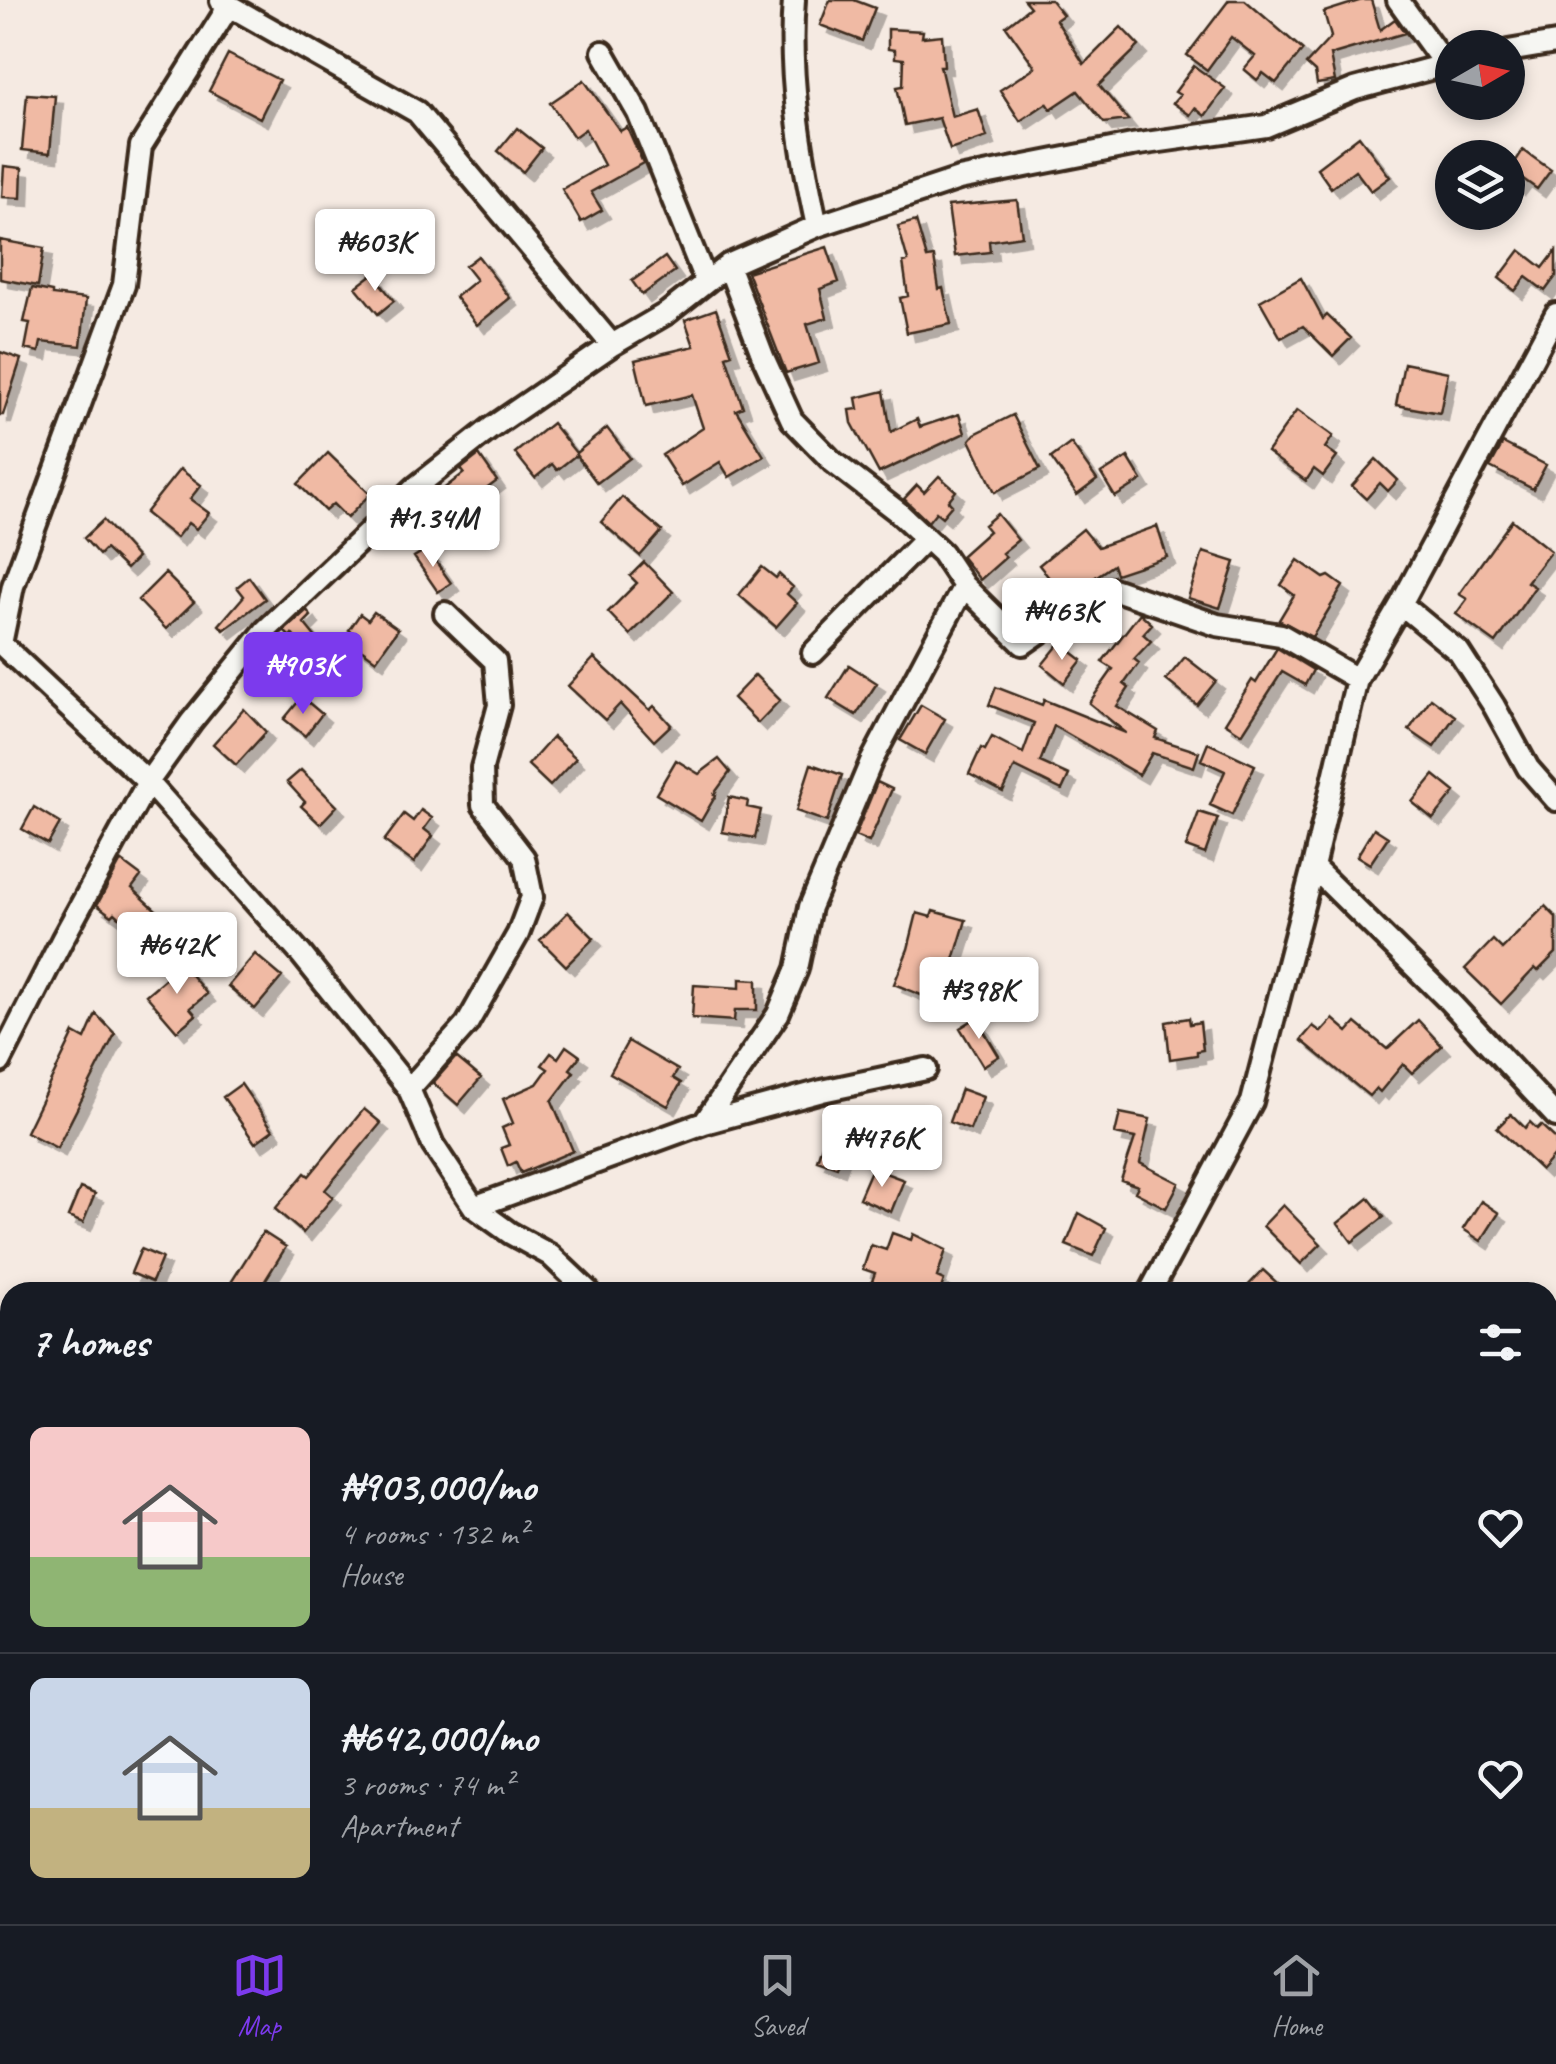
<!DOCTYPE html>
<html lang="en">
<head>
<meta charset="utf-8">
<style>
	body { margin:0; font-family:Caveat,sans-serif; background:#242831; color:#f1f3f6; height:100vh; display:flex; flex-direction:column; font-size:38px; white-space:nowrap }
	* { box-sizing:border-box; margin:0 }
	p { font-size:32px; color:#9ea1a6 }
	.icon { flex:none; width:55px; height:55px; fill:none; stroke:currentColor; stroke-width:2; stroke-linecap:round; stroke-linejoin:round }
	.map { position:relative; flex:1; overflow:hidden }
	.details { position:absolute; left:0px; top:1282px; width:1558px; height:642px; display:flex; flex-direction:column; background:#171b24; border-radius:30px 30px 0 0; box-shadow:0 5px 15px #0003 }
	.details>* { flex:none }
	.needle { width:65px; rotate:81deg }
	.tools { position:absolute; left:1435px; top:30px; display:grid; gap:20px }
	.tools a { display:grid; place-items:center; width:90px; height:90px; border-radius:50%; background:#171b24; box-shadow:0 5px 15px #0003; font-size:50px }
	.price { position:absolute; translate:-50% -85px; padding:0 22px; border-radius:10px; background:#fff; color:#222; font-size:32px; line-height:65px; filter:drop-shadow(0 2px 5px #0008) }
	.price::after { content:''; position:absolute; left:50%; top:60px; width:30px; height:22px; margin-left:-15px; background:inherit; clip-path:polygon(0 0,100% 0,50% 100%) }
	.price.selected { background:#7c3aed; color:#fff }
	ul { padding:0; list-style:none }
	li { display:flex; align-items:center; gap:30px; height:250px; padding:0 30px }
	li+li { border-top:2px solid #363941 }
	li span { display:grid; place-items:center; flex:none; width:280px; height:200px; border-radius:15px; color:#555 }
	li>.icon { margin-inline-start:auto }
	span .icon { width:120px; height:120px; fill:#fffc; stroke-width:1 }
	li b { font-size:42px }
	h2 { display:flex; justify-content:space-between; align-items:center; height:120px; padding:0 30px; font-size:42px }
	.tabs { display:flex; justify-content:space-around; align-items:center; height:140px; border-top:2px solid #363941; background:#171b24; font-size:28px; color:#9ea1a6 }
	.tabs a { display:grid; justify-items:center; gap:5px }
	.tabs .selected { color:#7c3aed }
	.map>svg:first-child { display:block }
	.building { fill:#f0baa4; stroke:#3b2a1e; stroke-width:2.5; filter:url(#shadow) }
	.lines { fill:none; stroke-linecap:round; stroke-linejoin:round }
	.minor-casing { stroke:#3b2a1e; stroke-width:28 }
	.minor { stroke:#f6f6f2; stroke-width:20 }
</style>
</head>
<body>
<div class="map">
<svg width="1556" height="1924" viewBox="0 0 1556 1924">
	<defs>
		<filter id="shadow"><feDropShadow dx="8" dy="8" stdDeviation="0" flood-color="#0004"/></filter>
	</defs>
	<rect width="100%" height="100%" fill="#f5eae2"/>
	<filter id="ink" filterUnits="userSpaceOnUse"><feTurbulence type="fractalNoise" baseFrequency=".01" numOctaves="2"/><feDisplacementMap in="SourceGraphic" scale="20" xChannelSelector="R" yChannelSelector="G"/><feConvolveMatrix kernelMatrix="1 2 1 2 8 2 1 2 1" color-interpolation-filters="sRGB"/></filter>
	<g filter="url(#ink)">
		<path class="building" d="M830 0H854L875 8 862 41 820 25Z
			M1024 0H1051L1063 15 1056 20 1084 64 1121 27 1139 46 1099 85 1128 120 1104 123 1078 91 1051 109 1047 103 1020 121 1000 90 1035 67 1006 26 1030 7Z
			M1229 0H1245L1303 50 1276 83 1263 73 1257 80 1244 69 1255 56 1231 37 1207 70 1187 55Z
			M1362 0H1371L1380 30 1395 19 1405 33 1330 55 1335 81 1317 84 1315 72 1306 64 1331 37 1324 12Z
			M888 29 923 31 922 37 942 35 944 66H940L952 117 978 109 987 137 950 150 939 118 905 125 897 87 903 86 904 59 895 58V50L888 49Z
			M228 54 279 80 260 118 209 91Z
			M1194 66 1225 88 1205 116 1195 108 1190 115 1173 103 1180 95 1175 92Z
			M584 80 620 131 627 127 643 163 591 192 602 210 581 222 562 189 604 165 585 129 574 137 550 103Z
			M27 94 55 96 50 153 22 150Z
			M517 128 542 148 523 172 498 151Z
			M1359 136 1390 177 1371 191 1355 170 1331 188 1317 168Z
			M1523 150 1551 170 1537 189 1523 179 1517 187 1508 181V173Z
			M4 166 22 168 21 198 2 197Z
			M1017 200 1022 236 989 241 990 252 955 256 948 206Z
			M916 221 927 258 934 257 939 289 943 288 951 324 907 333 900 298 908 296 903 262 908 261 898 226Z
			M0 240 44 248 38 286 0 279Z
			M827 247 839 282 820 289 827 318 807 324 819 363 786 373 747 272Z
			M1520 250 1543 268 1556 251V276L1545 291 1526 277 1515 291 1499 278Z
			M478 256 510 298 477 325 455 297 476 280 465 266Z
			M665 257 675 271 642 295 632 281Z
			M373 274 394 301 378 314 356 287Z
			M1301 278 1323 319 1327 315 1351 338 1333 356 1303 326 1281 338 1260 301Z
			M32 288 52 292V295L86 299 81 346 41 342 39 352 25 349 30 323 24 322Z
			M716 309 732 354 726 356 743 407 736 410 764 456 729 477 720 462 682 486 662 455 703 428 692 395 646 406 635 360 694 346 685 320Z
			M0 352 21 359 3 415H0Z
			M1404 363 1448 372 1440 413 1396 405Z
			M884 391 891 432 917 419 920 427 959 414 965 433 879 473 852 423 850 410 858 409 856 398Z
			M1297 410 1333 436 1325 448 1337 457 1323 476 1314 469 1306 481 1267 452Z
			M1013 415 1040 469 995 492 970 440 975 434Z
			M552 423 576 453 607 428 630 458 597 483 576 455 557 470 552 464 535 478 515 453Z
			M1071 443 1097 480 1077 495 1051 458Z
			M1503 443 1546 465 1533 489 1490 467Z
			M328 453 370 494 347 518 333 504 325 511 298 484Z
			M479 455 497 481 452 515 448 509 419 534 406 518 464 473 461 469Z
			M1128 457 1142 480 1115 497 1101 474Z
			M1376 459 1398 480 1388 491 1380 483 1366 499 1352 486Z
			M180 469 201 485 190 499 209 513 196 529 188 523 176 538 145 513Z
			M939 476 956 491 948 501 952 505 942 517 936 512 928 522 904 499 917 485 924 492Z
			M622 497 662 531 640 556 601 522Z
			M997 514 1018 540 1002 553 1006 557 980 580 961 556 989 531 984 525Z
			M103 520 137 558 126 569 105 549 99 555 84 538Z
			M1512 520 1551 551 1527 582 1535 587 1496 643 1456 614 1467 599 1459 594Z
			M1157 526 1167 557 1116 574 1113 565 1065 598 1039 565 1083 529 1098 547Z
			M427 549 451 583 438 592 414 557Z
			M1203 552 1235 562 1220 608 1188 598Z
			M1298 560 1324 578 1329 576 1343 586 1312 637 1279 620 1294 595 1281 585Z
			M644 562 673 592 630 635 608 612 637 583 630 576Z
			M762 567 776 578 779 574 793 587 787 594 797 603 776 627 739 595Z
			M165 573 194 602 166 629 138 600Z
			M249 577 265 599 224 630 219 625 244 596 237 587Z
			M307 610 311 616 304 623 321 644 308 654 292 634 290 637 284 631Z
			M374 612 398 629 376 660 354 644 359 637 349 630 360 614 368 620Z
			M1140 613 1152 624 1143 634 1151 641 1134 659 1139 663 1124 684 1129 688 1117 706 1158 731 1155 738 1199 752 1194 767 1152 753 1139 775 1054 726 1040 762 1069 775 1062 790 1015 767 1003 792 969 774 981 748 985 750 992 737 1023 753 1034 723 989 705 996 687 1042 705 1044 700 1126 733 1089 703 1113 669 1102 662Z
			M1060 643 1082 660 1064 683 1042 665Z
			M1277 648 1313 670 1305 685 1282 672 1242 734 1225 723 1252 680 1256 683Z
			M1185 657 1216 681 1197 705 1166 680Z
			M594 658 650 710 654 706 671 725 654 741 620 704 605 720 568 686Z
			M849 665 877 683 856 715 828 698Z
			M755 675 780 700 758 723 733 698Z
			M302 697 322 714 305 736 284 719Z
			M1431 698 1455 716 1434 747 1409 730Z
			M921 705 945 719 925 754 900 740Z
			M244 709 266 732 236 765 213 744Z
			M553 737 576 758 550 786 528 765Z
			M1208 743 1255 765 1232 815 1210 805 1225 771 1201 760Z
			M719 759 730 772 714 794 716 795 701 821 656 794 676 760 699 774Z
			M811 764 842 775 827 822 796 811Z
			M301 770 337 806 320 824 301 806 305 802 287 782Z
			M1434 775 1455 792 1433 819 1412 802Z
			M877 782 892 789 869 842 855 836Z
			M729 797 748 801 747 807 761 810 755 838 722 832Z
			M34 807 60 823 48 844 22 829Z
			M421 810 432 818 424 829 433 836 414 863 384 841 404 814 413 821Z
			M1199 812 1218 818 1205 854 1186 847Z
			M1374 828 1388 837 1370 864 1357 856Z
			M121 861 141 876 132 888 177 929 156 951 115 913 112 916 97 905Z
			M1545 906 1556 917V953L1538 971 1535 968 1501 1004 1465 969 1493 940 1502 949Z
			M933 911 966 920 953 963 946 961 931 999 894 984 908 949 917 913 931 917Z
			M568 912 594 938 566 966 540 940Z
			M255 954 282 977 255 1009 228 986Z
			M182 964 207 994 190 1008 196 1015 177 1031 146 995Z
			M740 979 757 980V1010H735L734 1021 692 1018 694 985 740 988Z
			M96 1014 115 1034 57 1148 26 1132 74 1033 85 1039Z
			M976 1018 999 1056 983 1066 960 1028Z
			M1189 1018 1190 1024 1200 1022 1203 1050 1197 1051V1055L1170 1059 1166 1022Z
			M1333 1019 1348 1032 1356 1023 1387 1049 1418 1020 1442 1046 1412 1073 1403 1064 1380 1092 1376 1088 1369 1096 1301 1040 1313 1026 1321 1032Z
			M628 1041 678 1070 673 1078 681 1083 668 1106 610 1073Z
			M566 1046 580 1056 570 1069 574 1072 552 1101 573 1151 521 1173 516 1162 508 1166 501 1148 509 1145 502 1128 513 1123 503 1099 537 1084 548 1069 542 1065 551 1053 558 1058Z
			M456 1057 481 1078 458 1105 433 1083Z
			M241 1084 273 1130 255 1143 223 1097Z
			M961 1089 983 1097 970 1130 949 1122Z
			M364 1109 381 1123 325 1190 333 1197 303 1233 275 1209 305 1173 309 1176Z
			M1120 1113 1150 1119 1140 1163 1179 1183 1166 1208 1135 1192 1138 1186 1121 1180 1135 1138 1115 1134Z
			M1511 1114 1525 1128 1530 1122 1537 1129 1541 1125 1556 1139V1153L1541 1170 1497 1128Z
			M825 1136 845 1144 837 1167 817 1160Z
			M872 1168 904 1180 891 1212 859 1198Z
			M80 1188 95 1194 83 1223 68 1217Z
			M1369 1198 1384 1217 1352 1242 1338 1223Z
			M1481 1201 1499 1213 1481 1241 1463 1229Z
			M1283 1205 1321 1244 1301 1264 1263 1226Z
			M1079 1213 1106 1228 1093 1256 1066 1245Z
			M263 1232 286 1247 258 1292H225Z
			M892 1233 911 1240 913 1234 946 1250 937 1277 944 1280 940 1292H868L875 1273 863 1269 871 1245 886 1250Z
			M141 1249 162 1258 152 1282 131 1273Z
			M1263 1270 1287 1292H1242Z"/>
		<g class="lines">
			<g class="minor-casing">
				<path id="minor" d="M794 0C788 75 801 153 817 226
					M1398 0 1445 65
					M221 1 417 112 612 345
					M1508 51 1556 43
					M603 52 638 113 706 282
					M728 265 764 359 792 420 833 462 898 512 942 553 964 586 1023 644 1092 596 1113 589 1217 625 1281 635 1357 679
					M1401 604 1459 652 1494 706 1528 768 1556 800
					M0 643 148 782 301 954 409 1089 433 1145 474 1207 510 1233 550 1255 589 1292
					M1 644 13 586 124 285 141 146 229 6
					M813 653 926 538
					M1313 867 1447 999 1556 1116
					M0 1062 62 940 148 782 191 722 265 631 416 487 491 428 612 345 667 313 728 265 817 226 959 179 1132 145 1266 126 1355 89 1452 63
					M409 1089 467 1024 518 934 532 897 524 858 483 805 482 768 499 705 495 661 445 613
					M704 1123 778 1014 797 969 810 907 871 762 964 586
					M474 1207 704 1123 822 1091 926 1069
					M1150 1292 1252 1102 1313 867 1357 679 1401 604 1556 314
					M0 1646 10 1642
					M1548 1746 1556 1747
					M685 1915 687 1924
					M767 1915 805 1924
					M1205 1915 1215 1924"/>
			</g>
			<use href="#minor" class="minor"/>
		</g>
	</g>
</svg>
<div class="tools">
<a><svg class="needle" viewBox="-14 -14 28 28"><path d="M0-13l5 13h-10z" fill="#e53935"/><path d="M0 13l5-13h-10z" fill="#9ea1a6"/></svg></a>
<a><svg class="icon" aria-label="layers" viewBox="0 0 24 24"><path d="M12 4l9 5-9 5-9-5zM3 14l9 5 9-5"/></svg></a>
</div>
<b class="price" style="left:375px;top:294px">₦603K</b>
<b class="price" style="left:433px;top:570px">₦1.34M</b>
<b class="price" style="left:1062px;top:663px">₦463K</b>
<b class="price selected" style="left:303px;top:717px">₦903K</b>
<b class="price" style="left:177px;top:997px">₦642K</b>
<b class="price" style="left:979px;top:1042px">₦398K</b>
<b class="price" style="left:882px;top:1190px">₦476K</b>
<section class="details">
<h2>7 homes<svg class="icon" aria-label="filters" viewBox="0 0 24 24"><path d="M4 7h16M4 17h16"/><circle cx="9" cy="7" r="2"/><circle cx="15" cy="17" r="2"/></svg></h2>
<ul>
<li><span style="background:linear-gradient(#f6c9c9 65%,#8fb573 0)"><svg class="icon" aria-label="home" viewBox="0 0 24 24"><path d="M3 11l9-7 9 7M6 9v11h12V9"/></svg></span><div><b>₦903,000/mo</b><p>4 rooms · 132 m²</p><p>House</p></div><svg class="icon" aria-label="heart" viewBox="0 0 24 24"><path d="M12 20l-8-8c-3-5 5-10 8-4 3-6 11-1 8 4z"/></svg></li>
<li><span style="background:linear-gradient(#c9d6e8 65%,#c2b280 0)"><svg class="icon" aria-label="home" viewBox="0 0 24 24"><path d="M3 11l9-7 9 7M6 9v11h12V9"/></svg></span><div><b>₦642,000/mo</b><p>3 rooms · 74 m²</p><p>Apartment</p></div><svg class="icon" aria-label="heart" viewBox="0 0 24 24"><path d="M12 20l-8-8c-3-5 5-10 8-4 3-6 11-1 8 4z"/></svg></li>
</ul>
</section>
</div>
<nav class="tabs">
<a class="selected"><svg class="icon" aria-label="map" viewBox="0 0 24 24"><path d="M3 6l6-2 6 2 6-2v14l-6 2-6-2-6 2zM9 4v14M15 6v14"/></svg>Map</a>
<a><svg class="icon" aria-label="saved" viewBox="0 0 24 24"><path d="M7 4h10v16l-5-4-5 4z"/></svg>Saved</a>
<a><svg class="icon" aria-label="home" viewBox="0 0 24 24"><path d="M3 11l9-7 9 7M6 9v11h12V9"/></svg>Home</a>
</nav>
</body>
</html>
